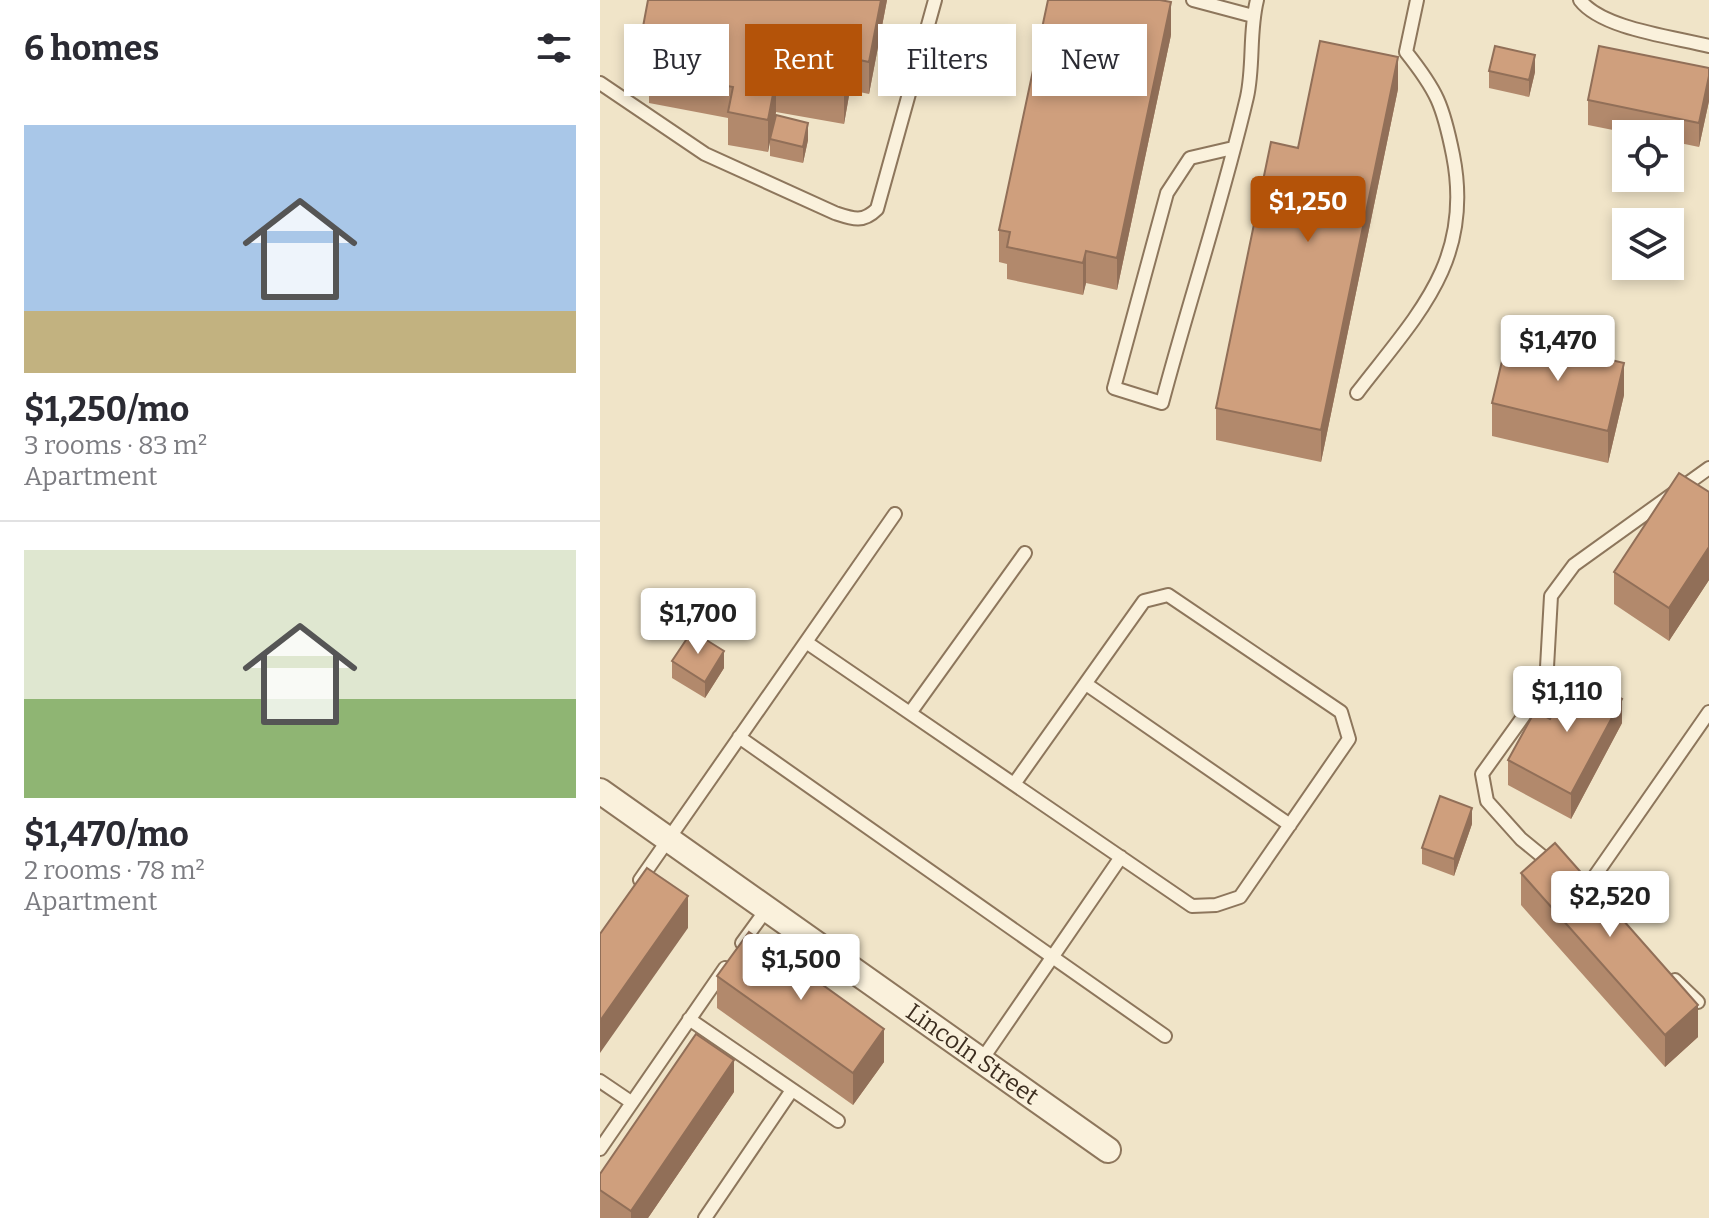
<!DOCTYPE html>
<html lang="en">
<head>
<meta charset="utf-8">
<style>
	body { margin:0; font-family:Bitter,serif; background:#f7f7f7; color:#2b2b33; height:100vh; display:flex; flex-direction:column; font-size:30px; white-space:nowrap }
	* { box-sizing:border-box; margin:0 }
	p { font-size:26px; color:#7c7c81 }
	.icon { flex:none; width:44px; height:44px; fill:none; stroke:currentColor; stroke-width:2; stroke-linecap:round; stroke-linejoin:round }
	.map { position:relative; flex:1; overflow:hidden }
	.sheet { display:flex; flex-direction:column; background:#fff; width:600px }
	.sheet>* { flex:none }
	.hud { position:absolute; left:24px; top:24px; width:760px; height:72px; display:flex; gap:16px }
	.controls { position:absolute; left:1012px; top:120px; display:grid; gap:16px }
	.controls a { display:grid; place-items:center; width:72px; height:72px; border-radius:0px; background:#fff; box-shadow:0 4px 12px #0003; font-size:40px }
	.price { position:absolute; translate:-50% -68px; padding:0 18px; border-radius:8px; background:#fff; color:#222; font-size:26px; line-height:52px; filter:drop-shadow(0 2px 4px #0008) }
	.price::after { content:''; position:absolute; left:50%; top:48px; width:24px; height:18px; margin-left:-12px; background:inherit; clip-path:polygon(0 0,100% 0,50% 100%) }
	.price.active { background:#b45309; color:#fff }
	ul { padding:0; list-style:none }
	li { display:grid; align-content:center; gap:16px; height:424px; padding:0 24px }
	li+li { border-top:2px solid #e1e1e2 }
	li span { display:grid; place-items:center; height:248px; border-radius:0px; color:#555 }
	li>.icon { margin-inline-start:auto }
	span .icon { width:144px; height:144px; fill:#fffc; stroke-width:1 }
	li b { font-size:34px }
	h2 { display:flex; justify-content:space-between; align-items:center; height:96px; padding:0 24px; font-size:34px }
	.chip { padding:0 28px; border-radius:0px; background:#fff; box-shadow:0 4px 12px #0003; font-size:28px; line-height:72px }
	.chip.active { background:#b45309; color:#fff }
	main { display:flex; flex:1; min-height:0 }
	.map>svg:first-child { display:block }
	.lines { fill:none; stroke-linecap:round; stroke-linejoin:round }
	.service-casing { stroke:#8d765c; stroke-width:16 }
	.minor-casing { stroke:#8d765c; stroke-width:28 }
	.service { stroke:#faf1dc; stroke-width:12 }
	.minor { stroke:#faf1dc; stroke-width:24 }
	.wall { fill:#b2896c }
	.shaded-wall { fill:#916f58 }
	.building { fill:#cf9f7d; stroke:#916f58; stroke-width:2 }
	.labels { text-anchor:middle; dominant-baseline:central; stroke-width:7; stroke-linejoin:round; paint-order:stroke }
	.street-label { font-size:24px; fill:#3d2e20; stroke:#f7eed8 }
</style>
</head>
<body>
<main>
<section class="sheet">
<h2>6 homes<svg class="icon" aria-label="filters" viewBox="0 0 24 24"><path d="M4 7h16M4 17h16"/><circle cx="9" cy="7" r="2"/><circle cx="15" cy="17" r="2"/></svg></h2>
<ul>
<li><span style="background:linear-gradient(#a9c7e8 75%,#c2b280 0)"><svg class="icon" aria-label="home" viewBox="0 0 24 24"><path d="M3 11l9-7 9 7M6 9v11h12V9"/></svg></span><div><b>$1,250/mo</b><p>3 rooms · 83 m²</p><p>Apartment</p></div></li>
<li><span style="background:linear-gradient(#dfe7d0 60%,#8fb573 0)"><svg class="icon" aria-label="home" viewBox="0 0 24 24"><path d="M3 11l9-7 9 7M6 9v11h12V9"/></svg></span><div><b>$1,470/mo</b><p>2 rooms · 78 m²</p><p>Apartment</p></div></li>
</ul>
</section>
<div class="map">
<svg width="1109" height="1218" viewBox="0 0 1109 1218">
	<rect width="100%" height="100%" fill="#f0e4c8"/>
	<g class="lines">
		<g class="service-casing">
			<path id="service" d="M593 0 653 16
				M980 0C1002 29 1074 37 1109 46
				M0 83 105 154 235 213C253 219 263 223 277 209L335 0
				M633 148 590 158 567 193 514 388 562 403C589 301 623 200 647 97 654 65 649 32 657 0
				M757 393C817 315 874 261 853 155 843 105 837 91 806 52L817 0
				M206 642 592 906 616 905 640 897 749 739 741 712 568 595 544 601 414 784
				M486 684 690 825
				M310 713 425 553
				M139 737 565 1036
				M954 866 921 839 887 801 882 774 946 685 951 596 974 565 1109 468
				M40 880 295 514
				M983 893 1109 712
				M142 943 166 910
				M1075 980 1098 1002
				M89 1019 238 1121
				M381 1061 521 857
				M0 1081 31 1102
				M0 1149 125 968
				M105 1218 192 1090"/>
		</g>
		<g class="minor-casing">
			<g id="minor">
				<path id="s1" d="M0 791 508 1150"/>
			</g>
		</g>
		<use href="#service" class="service"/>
		<use href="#minor" class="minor"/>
	</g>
	<path class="wall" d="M287 0 269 94 250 90 244 124 176 112 172 131 208 140 203 163 170 156V141L168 152 128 145V118L49 103V83L39 80V48Z
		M571 35 517 290 486 283 483 295 407 279V264L399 262V230Z
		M1109 68V101L1099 147 1070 141V134H1033L988 125V100Z
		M889 71 935 72 929 97 889 88Z
		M798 89 721 462 616 440V408L698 148Z
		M1024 395 1008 463 892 436V403Z
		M1109 492V580L1069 641 1014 604V572Z
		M72 661 124 668 105 698 72 678Z
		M950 719 1022 723 971 819 908 785V760Z
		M872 824 854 876 822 864V848Z
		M921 873 1098 1037 1065 1067 921 905Z
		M117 976 284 1062 253 1105 117 1008Z
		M134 1092 48 1218H0V1174Z"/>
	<path class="shaded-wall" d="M281 0H287L269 94V62Z
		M571 2V35L517 290V258Z
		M935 55V72L929 97V80Z
		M798 57V89L721 462V430Z
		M250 58V90L244 124V92Z
		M1109 76V101L1099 147V123Z
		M176 79V112L168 152V120Z
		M208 123V140L203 163V147Z
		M486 251V283L483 295V263Z
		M1024 363V395L1008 463V431Z
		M1109 547V580L1069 641V608Z
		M124 651V668L105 698V682Z
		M1022 699V723L971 819V794Z
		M872 808V824L854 876V859Z
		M88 896V928L0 1053V1021Z
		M1098 1005V1037L1065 1067V1035Z
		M284 1029V1062L253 1105V1073Z
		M134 1060V1092L48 1218H31V1211Z"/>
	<path class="building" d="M48 0H281L269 62 250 58 244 92 176 79 168 120 128 112 133 87 49 71 53 51 39 48Z
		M448 0H560L571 2 517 258 486 251 483 263 407 247 410 232 399 230Z
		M720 41 798 57 721 430 616 408 671 142 698 148Z
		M895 46 935 55 929 80 889 71Z
		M999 46 1109 68V76L1099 123 988 100Z
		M176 115 208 123 203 147 170 139Z
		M908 336 1024 363 1008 431 892 403Z
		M1079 473 1109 492V547L1069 608 1014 572Z
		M92 631 124 651 105 682 72 661Z
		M974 673 1022 699 971 794 908 760 935 711 950 719Z
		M840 796 872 808 854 859 822 848Z
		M955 843 1098 1005 1065 1035 921 873Z
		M47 868 88 896 0 1021V934Z
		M149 932 284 1029 253 1073 117 976Z
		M96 1034 134 1060 31 1211 0 1190V1174Z"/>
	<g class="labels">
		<g class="street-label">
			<text stroke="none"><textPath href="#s1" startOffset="456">Lincoln Street</textPath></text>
		</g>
	</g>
</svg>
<div class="controls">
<a><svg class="icon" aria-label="locate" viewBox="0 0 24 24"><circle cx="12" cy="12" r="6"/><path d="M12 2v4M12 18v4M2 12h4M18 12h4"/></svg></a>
<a><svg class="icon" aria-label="layers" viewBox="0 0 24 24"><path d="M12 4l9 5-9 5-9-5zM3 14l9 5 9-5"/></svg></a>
</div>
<b class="price active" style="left:708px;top:244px">$1,250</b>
<b class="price" style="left:958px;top:383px">$1,470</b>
<b class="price" style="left:98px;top:656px">$1,700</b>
<b class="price" style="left:967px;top:734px">$1,110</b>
<b class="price" style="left:1010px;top:939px">$2,520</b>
<b class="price" style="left:201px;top:1002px">$1,500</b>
<div class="hud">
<a class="chip">Buy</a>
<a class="chip active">Rent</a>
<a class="chip">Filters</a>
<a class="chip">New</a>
</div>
</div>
</main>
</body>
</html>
